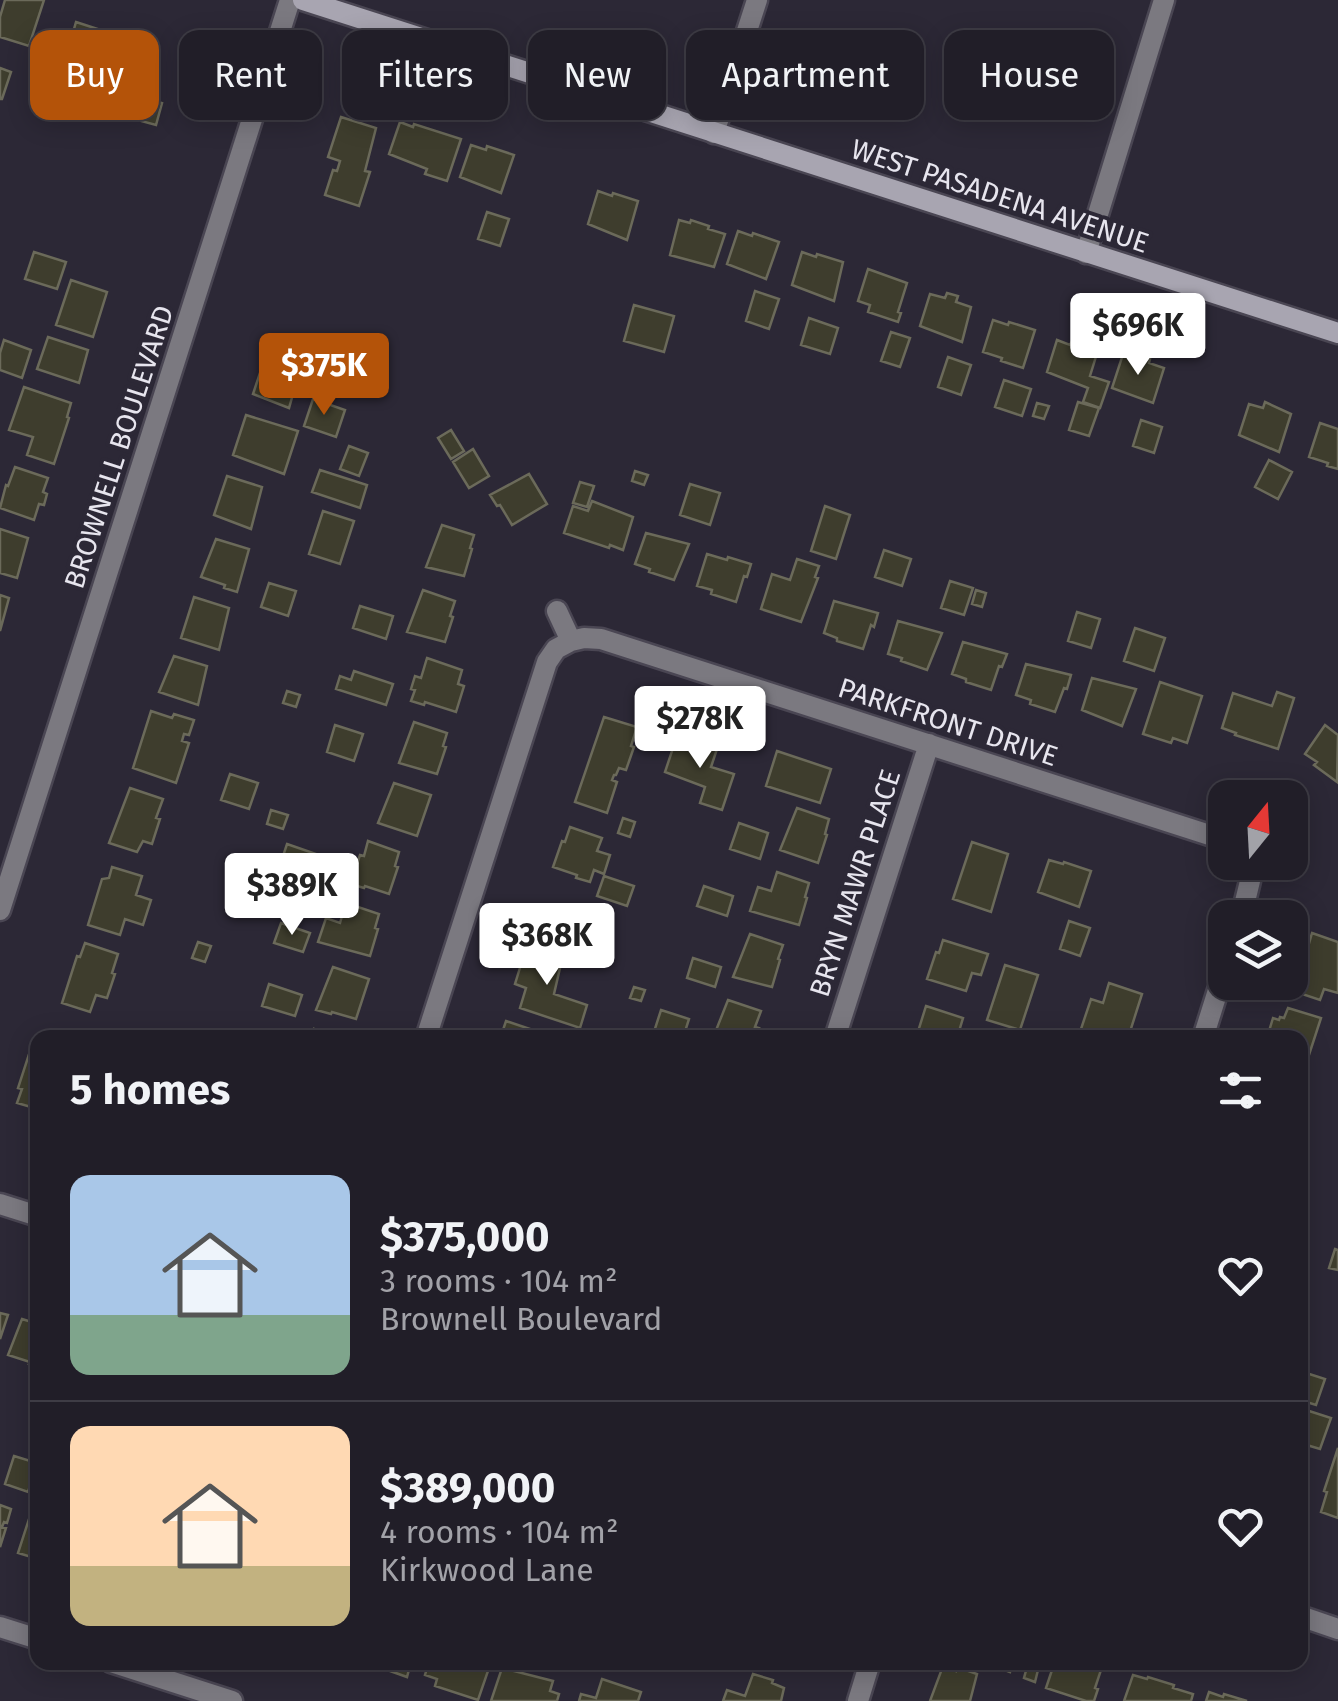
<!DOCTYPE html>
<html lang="en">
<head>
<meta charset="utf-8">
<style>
	body { margin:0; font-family:"Fira Sans",sans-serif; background:#2d2b34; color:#f1f3f6; height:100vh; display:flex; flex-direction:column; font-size:38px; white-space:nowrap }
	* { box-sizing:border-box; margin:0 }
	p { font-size:32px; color:#a2a2a8 }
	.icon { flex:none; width:55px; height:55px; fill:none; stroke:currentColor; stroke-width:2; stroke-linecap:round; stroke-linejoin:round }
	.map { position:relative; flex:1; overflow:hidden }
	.panel { position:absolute; left:30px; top:1030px; width:1278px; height:640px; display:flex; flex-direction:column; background:#211e28; border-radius:20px; box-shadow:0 5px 25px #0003,0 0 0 2px #3e3c45 }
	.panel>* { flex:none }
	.guide { position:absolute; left:30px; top:30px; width:1280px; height:90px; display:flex; gap:20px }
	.needle { width:65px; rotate:18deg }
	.fabs { position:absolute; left:1208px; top:780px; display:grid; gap:20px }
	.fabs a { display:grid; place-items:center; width:100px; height:100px; border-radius:20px; background:#211e28; box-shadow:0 5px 25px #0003,0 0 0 2px #3e3c45; font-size:50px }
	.price { position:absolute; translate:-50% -85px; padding:0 22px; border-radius:10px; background:#fff; color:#222; font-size:32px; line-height:65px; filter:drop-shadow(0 2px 5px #0008) }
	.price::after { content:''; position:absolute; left:50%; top:60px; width:30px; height:22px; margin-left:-15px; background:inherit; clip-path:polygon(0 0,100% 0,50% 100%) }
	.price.selected { background:#b45309; color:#fff }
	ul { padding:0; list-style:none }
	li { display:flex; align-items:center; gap:30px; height:250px; padding:0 40px }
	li+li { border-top:2px solid #3e3c45 }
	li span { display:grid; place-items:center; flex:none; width:280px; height:200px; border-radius:20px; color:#555 }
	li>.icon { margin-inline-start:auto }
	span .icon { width:120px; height:120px; fill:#fffc; stroke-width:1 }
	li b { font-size:42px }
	h2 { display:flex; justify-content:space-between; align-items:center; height:120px; padding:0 40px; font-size:42px }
	.tag { padding:0 35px; border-radius:20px; background:#211e28; box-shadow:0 5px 25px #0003,0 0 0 2px #3e3c45; font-size:35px; line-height:90px }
	.tag.selected { background:#b45309; color:#fff }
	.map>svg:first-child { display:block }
	.building { fill:#3e3d2d; stroke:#6b6a5a; stroke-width:2.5 }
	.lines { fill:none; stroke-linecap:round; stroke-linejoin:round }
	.street-casing { stroke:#4a4653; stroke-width:25 }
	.secondary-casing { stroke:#4a4653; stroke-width:25 }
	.street { stroke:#7b7980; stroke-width:20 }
	.secondary { stroke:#a8a5b1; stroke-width:20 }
	.labels { text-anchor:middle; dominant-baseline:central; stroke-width:8; stroke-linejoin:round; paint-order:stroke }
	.street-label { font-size:28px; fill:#e7e5ee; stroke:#2c2836 }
</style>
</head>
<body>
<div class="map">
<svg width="1338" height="1701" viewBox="0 0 1338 1701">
	<rect width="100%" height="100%" fill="#2c2836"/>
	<path class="building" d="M5 0H44L29 46 0 37V17Z
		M76 22 150 46 141 74 111 64 108 73 83 66 84 63 66 57Z
		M0 68 11 72 2 99H0Z
		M148 99 162 103 156 125 141 121Z
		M341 117 376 128 365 171 370 172 359 206 325 195 333 170 337 171 340 161 328 157Z
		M400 122 413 127 414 124 461 139 447 181 425 174 427 169 389 154Z
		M471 145 486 150 487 146 514 155 501 193 460 177Z
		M598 191 612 196 613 193 638 201 627 240 588 224Z
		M487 212 509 219 500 246 478 239Z
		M679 220 690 223 691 220 709 226 708 229 725 234 714 267 670 255Z
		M738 231 752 236 753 233 779 242 766 279 727 264Z
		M34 252 66 262 57 289 25 279Z
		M802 252 816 257 817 254 843 262 834 301 792 285Z
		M868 269 907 283 898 312 901 313 898 322 868 312 870 305 858 301Z
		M71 280 107 292 93 337 56 325Z
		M755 291 779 299 769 329 746 321Z
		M947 293 958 296 956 302 971 307 962 342 920 326 930 294 945 298Z
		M634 305 674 316 664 352 624 341Z
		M809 318 838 328 830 354 801 345Z
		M993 320 1008 325 1009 322 1035 330 1023 368 1001 361 1002 358 983 352Z
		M891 332 910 338 900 367 881 361Z
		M48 337 88 350 79 383 37 369Z
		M4 340 31 350 22 378 0 370V353Z
		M1057 340 1070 345 1072 341 1098 350 1090 376 1109 382 1100 408 1083 402 1088 388 1047 372Z
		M1123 354 1137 359 1139 355 1150 359 1149 363 1164 368 1153 403 1112 388Z
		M266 355 301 366 289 408 253 394Z
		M948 357 971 365 961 395 938 387Z
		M1004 380 1031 389 1022 416 995 407Z
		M24 387 71 403 67 417 69 418 54 464 27 455 33 437 9 430Z
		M313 399 345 410 336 437 304 426Z
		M1078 402 1099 408 1089 436 1069 430Z
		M1265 402 1291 414 1279 452 1239 435 1249 404 1263 408Z
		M1037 403 1049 406 1044 419 1033 416Z
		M246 415 298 431 284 474 233 455Z
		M1141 420 1162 427 1154 453 1133 446Z
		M1320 423 1338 429V469L1327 466 1328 463 1309 457Z
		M451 430 464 451 451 459 438 438Z
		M349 446 368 453 359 476 340 469Z
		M473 449 489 476 469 488 453 462Z
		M1269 460 1292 472 1278 499 1255 487Z
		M15 467 48 478 43 492 47 494 44 505 39 504 34 520 0 508 6 485 8 486Z
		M320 470 367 485 360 508 312 492Z
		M635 471 648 475 644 485 632 481Z
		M529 474 547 504 512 525 500 505 497 506 490 495Z
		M227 476 262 487 251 529 214 515Z
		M580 482 594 486 587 507 573 503Z
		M690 484 720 493 710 525 680 515Z
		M592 501 633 517 623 550 610 545 609 548 564 533 573 506 588 511Z
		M825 506 850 515 836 559 811 551Z
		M323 511 354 521 340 564 309 554Z
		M442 525 474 535 470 548 472 549 464 576 426 567Z
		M0 529 28 538 17 578 0 573Z
		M646 533 689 544 674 580 649 572 650 569 635 564Z
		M216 539 249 549 237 592 224 588 225 585 201 577Z
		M884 550 911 559 902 586 875 577Z
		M707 554 727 560 728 557 751 564 747 577 744 576 736 602 711 594 712 590 697 586Z
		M797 559 819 566 815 577 818 578 801 622 761 609 772 574 790 580Z
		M950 581 973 588 964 615 941 608Z
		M269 583 296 591 288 616 261 607Z
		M423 590 455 601 450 616 453 617 445 642 407 632Z
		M976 590 986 593 982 607 972 604Z
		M0 595 9 598 0 631Z
		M194 597 229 608 219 650 181 638Z
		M834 601 878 613 874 627 871 625 863 649 837 641V638L824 633Z
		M360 606 393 616 386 639 353 628Z
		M1077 612 1100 619 1091 648 1068 641Z
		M898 621 942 633 927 670 901 661 902 658 888 654Z
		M1135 628 1165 638 1154 671 1124 661Z
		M963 642 1007 654 1002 667 999 666 991 690 966 682V679L952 674Z
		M174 656 207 666 198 705 159 692Z
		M427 658 462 670 458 684 464 686 456 712 425 702 424 705 411 701 415 690 411 689 415 676 421 678Z
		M1026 664 1071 675 1067 689 1064 688 1055 712 1030 704 1031 700 1016 695Z
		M354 671 393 684 386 705 336 689 340 676 351 680Z
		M1092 678 1136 689 1122 726 1082 710Z
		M1160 682 1202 696 1187 743 1173 738 1171 743 1143 734Z
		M287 691 300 695 296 707 283 703Z
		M1277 692 1294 698 1278 749 1235 735 1236 733 1222 728 1233 693 1272 706Z
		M151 711 172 718 174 714 194 720 189 735 184 734 182 741 189 743 176 783 133 768Z
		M604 717 637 727 631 746 634 747 626 770 619 768 616 775H614L612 780 617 782 607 813 575 802Z
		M414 722 447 733 443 746 446 747 437 774 399 763Z
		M335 725 363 734 354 761 327 752Z
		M1325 725 1338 735 1337 782 1314 765 1317 762 1305 754Z
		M676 739 691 744 692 741 717 749 711 767 734 774 722 810 700 803 705 787 665 772Z
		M777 751 831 769 820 803 766 786Z
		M230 774 258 783 249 809 221 800Z
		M394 783 431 795 417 836 378 823Z
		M130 788 163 799 156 818 160 819 152 844 143 841 137 852 109 843Z
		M797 808 829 819 825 834 827 835 818 863 780 850Z
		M271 810 288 815 283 829 267 824Z
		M623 818 635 822 630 837 618 833Z
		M739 823 768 833 760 859 730 849Z
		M570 827 602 838 597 851 610 855 604 874 594 870 590 882 576 878 577 875 553 867 562 841 565 842Z
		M368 841 399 852 395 866 398 867 389 894 365 886 364 888 350 884 360 855 364 856Z
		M972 842 1008 854 991 912 953 899Z
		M287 844 316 854 307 881 278 871Z
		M1049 860 1063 864 1064 862 1091 871 1079 907 1038 892Z
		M112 867 142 876 136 895 151 900 143 925 125 919 120 935 88 925 102 879 109 878Z
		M777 872 809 883 805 897 807 898 799 925 750 911 758 887 771 891Z
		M604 876 634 886 627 906 597 896Z
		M704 886 733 896 727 916 697 906Z
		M346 903 379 914 375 928 378 929 370 956 318 942 326 918 340 923Z
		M1069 921 1090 928 1080 956 1060 949Z
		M281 923 310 933 303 952 274 943Z
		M1312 933 1338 942V993L1324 989 1320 1000 1290 990 1304 946 1308 947Z
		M750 934 783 945 778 959 780 960 772 987 733 977Z
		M943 940 988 954 981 975 972 973 966 991 927 979 936 952 939 953Z
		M198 942 211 946 205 962 192 958Z
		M85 943 118 954 112 973 115 974 107 998 96 995 90 1012 62 1003 77 956 80 957Z
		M531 945 563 955 554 994 587 1005 580 1028 520 1008 526 988 515 984 523 958 526 959Z
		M693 958 721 967 715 987 687 978Z
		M1005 965 1038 975 1020 1030 987 1020Z
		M333 967 369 979 356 1019 332 1012 331 1014 316 1010Z
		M1109 983 1142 994 1128 1038H1088L1079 1035 1091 999 1103 1003Z
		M269 984 302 995 295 1016 262 1006Z
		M634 987 645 990 641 1001 630 998Z
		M728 1000 761 1011 755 1027 759 1028 755 1038H713Z
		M926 1006 963 1018 957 1038H916Z
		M1288 1008 1321 1018 1308 1058 1301 1056 1300 1058V1038H1274L1276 1030 1270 1028 1273 1018 1279 1020 1280 1017 1284 1018Z
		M661 1010 689 1019 683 1038H652Z
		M506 1021 539 1032 537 1038H498L501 1036Z
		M314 1029 338 1038H311Z
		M33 1042 38 1043V1109L17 1103 22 1089 18 1088Z
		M1335 1249 1338 1250V1270L1329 1268Z
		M0 1313 8 1315 0 1339Z
		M22 1319 38 1324V1367L29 1364 30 1362 8 1355Z
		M1300 1371 1325 1379 1316 1405 1300 1400Z
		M1306 1410 1331 1418 1320 1449 1300 1443V1429Z
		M1338 1448V1518L1321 1512 1327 1492 1324 1491Z
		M14 1456 37 1463 28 1492 5 1484Z
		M0 1505 11 1509 7 1523 4 1522 2 1527 6 1528 0 1547Z
		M29 1519 38 1522V1559L18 1553Z
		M365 1662H411L407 1677Z
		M429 1662H480L478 1667 488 1671 478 1700 435 1686 437 1679 425 1675Z
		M995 1662H1013L1010 1672 994 1666Z
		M1060 1662 1103 1664 1095 1688 1098 1689 1094 1701H1086L1046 1688 1053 1667 1058 1668Z
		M943 1666 956 1671 957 1667 977 1674 970 1701H930Z
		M1027 1667 1038 1670 1035 1682 1024 1678Z
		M502 1668 553 1681 550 1691 559 1694 557 1701H491Z
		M753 1674 773 1680 772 1683 784 1688 781 1701H723L727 1690 745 1696Z
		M1133 1675 1147 1679 1148 1677 1174 1685 1173 1688 1193 1694 1191 1701H1124Z
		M602 1679 641 1692 638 1701H579L581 1694 596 1698Z
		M1209 1692 1223 1697 1224 1694 1247 1701H1206Z"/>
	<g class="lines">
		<g class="street-casing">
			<path id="street" d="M714 133 757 0
				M1086 253 1164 0
				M557 611 571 641 584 638 601 639 1225 840
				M0 910 290 0
				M1241 918 1250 881 1246 862
				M426 1038 547 662 556 649 571 641
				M835 1038 929 744
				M1203 1038 1225 968
				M0 1204 38 1216
				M1300 1616 1338 1629
				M0 1627 38 1639
				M111 1662 232 1701
				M858 1701 870 1662"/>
		</g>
		<g class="secondary-casing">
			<path id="secondary" d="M303 0 1338 333"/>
		</g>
		<use href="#street" class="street"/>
		<use href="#secondary" class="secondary"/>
	</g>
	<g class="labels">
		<g class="street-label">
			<text transform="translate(1000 196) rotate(18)">WEST PASADENA AVENUE</text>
			<text transform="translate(119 447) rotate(-72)">BROWNELL BOULEVARD</text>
			<text transform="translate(948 722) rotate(18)">PARKFRONT DRIVE</text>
			<text transform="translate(855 883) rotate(-72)">BRYN MAWR PLACE</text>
		</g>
	</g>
</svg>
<div class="fabs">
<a><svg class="needle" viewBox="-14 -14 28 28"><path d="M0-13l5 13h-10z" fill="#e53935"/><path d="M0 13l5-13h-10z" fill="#a2a2a8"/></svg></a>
<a><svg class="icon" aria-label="layers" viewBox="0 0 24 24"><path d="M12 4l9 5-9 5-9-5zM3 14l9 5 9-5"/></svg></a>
</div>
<b class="price" style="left:1138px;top:378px">$696K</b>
<b class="price selected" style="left:324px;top:418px">$375K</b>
<b class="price" style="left:700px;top:771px">$278K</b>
<b class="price" style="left:292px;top:938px">$389K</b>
<b class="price" style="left:547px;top:988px">$368K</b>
<div class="guide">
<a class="tag selected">Buy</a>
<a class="tag">Rent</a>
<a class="tag">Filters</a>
<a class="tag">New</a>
<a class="tag">Apartment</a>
<a class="tag">House</a>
</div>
<section class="panel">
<h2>5 homes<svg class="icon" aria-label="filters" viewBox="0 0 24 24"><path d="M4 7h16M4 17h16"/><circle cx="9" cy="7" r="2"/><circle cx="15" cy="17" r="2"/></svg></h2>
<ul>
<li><span style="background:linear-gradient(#a9c7e8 70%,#7fa58c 0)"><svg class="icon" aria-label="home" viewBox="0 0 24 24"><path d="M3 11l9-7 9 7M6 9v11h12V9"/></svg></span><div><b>$375,000</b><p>3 rooms · 104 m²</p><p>Brownell Boulevard</p></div><svg class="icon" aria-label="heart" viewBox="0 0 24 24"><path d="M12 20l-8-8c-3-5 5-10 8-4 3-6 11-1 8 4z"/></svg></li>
<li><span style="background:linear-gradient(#ffd9b3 70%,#c2b280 0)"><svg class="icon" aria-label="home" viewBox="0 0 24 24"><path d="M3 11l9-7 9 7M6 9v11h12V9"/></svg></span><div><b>$389,000</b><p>4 rooms · 104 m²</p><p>Kirkwood Lane</p></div><svg class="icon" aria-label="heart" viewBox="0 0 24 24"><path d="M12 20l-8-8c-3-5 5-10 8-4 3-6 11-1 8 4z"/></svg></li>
</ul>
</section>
</div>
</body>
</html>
